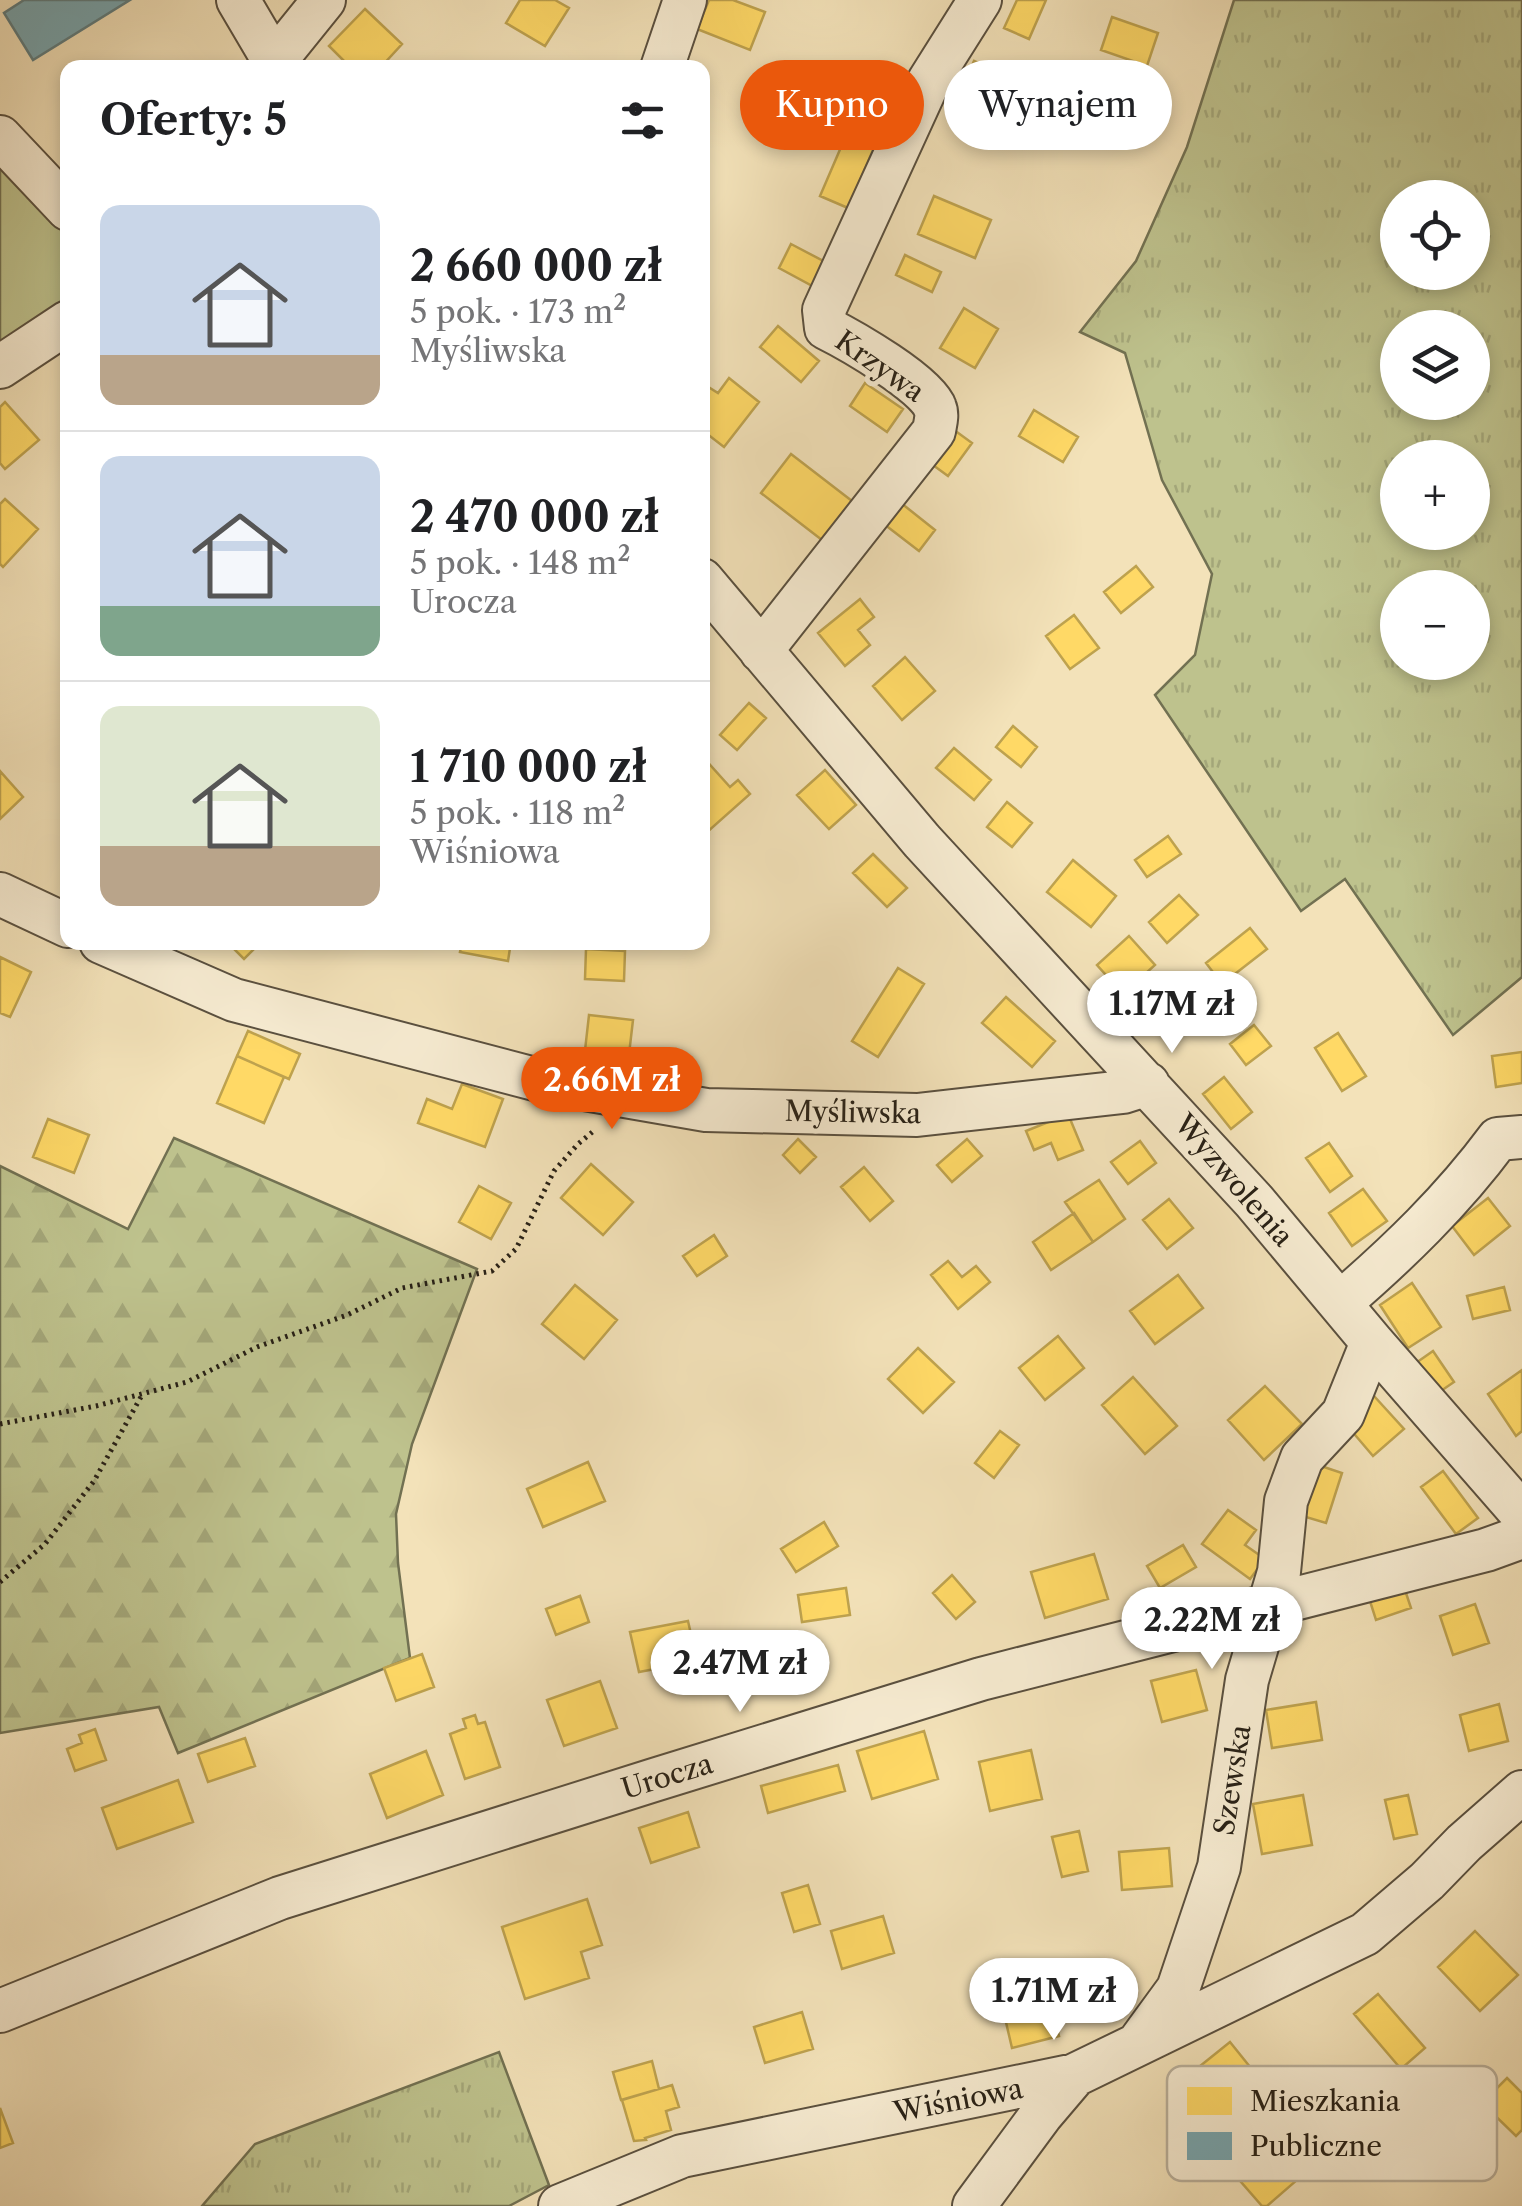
<!DOCTYPE html>
<html lang="pl">
<head>
<meta charset="utf-8">
<style>
	body { margin:0; font-family:"Libre Caslon Text",serif; background:#f6f6f6; color:#202124; height:100vh; display:flex; flex-direction:column; font-size:38px; white-space:nowrap }
	* { box-sizing:border-box; margin:0 }
	p { font-size:32px; color:#757577 }
	.icon { flex:none; width:55px; height:55px; fill:none; stroke:currentColor; stroke-width:2; stroke-linecap:round; stroke-linejoin:round }
	.map { position:relative; flex:1; overflow:hidden }
	.details { position:absolute; left:60px; top:60px; width:650px; height:890px; display:flex; flex-direction:column; background:#fff; border-radius:20px; box-shadow:0 5px 15px #0003 }
	.details>* { flex:none }
	.hud { position:absolute; left:740px; top:60px; width:630px; height:90px; display:flex; gap:20px }
	.buttons { position:absolute; left:1380px; top:180px; display:grid; gap:20px }
	.buttons a { display:grid; place-items:center; width:110px; height:110px; border-radius:50%; background:#fff; box-shadow:0 5px 15px #0003; font-size:50px }
	.price { position:absolute; translate:-50% -85px; padding:0 22px; border-radius:35px; background:#fff; color:#222; font-size:32px; line-height:65px; filter:drop-shadow(0 2px 5px #0008) }
	.price::after { content:''; position:absolute; left:50%; top:60px; width:30px; height:22px; margin-left:-15px; background:inherit; clip-path:polygon(0 0,100% 0,50% 100%) }
	.price.current { background:#ea580c; color:#fff }
	ul { padding:0; list-style:none }
	li { display:flex; align-items:center; gap:30px; height:250px; padding:0 40px }
	li+li { border-top:2px solid #e0e0e0 }
	li span { display:grid; place-items:center; flex:none; width:280px; height:200px; border-radius:20px; color:#555 }
	li>.icon { margin-inline-start:auto }
	span .icon { width:120px; height:120px; fill:#fffc; stroke-width:1 }
	li b { font-size:42px }
	h2 { display:flex; justify-content:space-between; align-items:center; height:120px; padding:0 40px; font-size:42px }
	.tag { padding:0 35px; border-radius:45px; background:#fff; box-shadow:0 5px 15px #0003; font-size:35px; line-height:90px }
	.tag.current { background:#ea580c; color:#fff }
	.map>svg:first-child { display:block }
	.grass { fill:url(#grass-tufts); stroke:#727152; stroke-width:2.5; fill-rule:evenodd }
	.forest { fill:url(#forest-firs); stroke:#727152; stroke-width:2.5 }
	.pitch { fill:#bec28d; stroke:#727152; stroke-width:2.5 }
	.homes { fill:#ffd966; stroke:#bea24e; stroke-width:2.5 }
	.public { fill:#76a5af; stroke:#5e7d81; stroke-width:2.5 }
	.lines { fill:none; stroke-linecap:round; stroke-linejoin:round }
	.minor-casing { stroke:#5a503f; stroke-width:46 }
	.path { stroke:#272016; stroke-width:5; stroke-dasharray:2.5 5; stroke-linecap:butt }
	.minor { stroke:#f7ecd2; stroke-width:42 }
	.labels { text-anchor:middle; dominant-baseline:central; stroke-width:10; stroke-linejoin:round; paint-order:stroke }
	.street-label { font-size:28px; fill:#272016; stroke:#f7ecd2 }
	.key { fill:#f7ecd2; stroke:#b9af9a; stroke-width:2.5 }
	.key-label { font-size:28px; fill:#272016 }
</style>
</head>
<body>
<div class="map">
<svg width="1522" height="2206" viewBox="0 0 1522 2206">
	<defs>
		<pattern id="grass-tufts" width="24" height="20" patternUnits="userSpaceOnUse" patternTransform="scale(2.5)"><rect width="24" height="20" fill="#bec28d"/><path d="M3 7l-1-3M5 7V3M7 7l1-3M15 17l-1-3M17 17v-4M19 17l1-3" fill="none" stroke="#a3a679"/></pattern>
		<pattern id="forest-firs" width="22" height="20" patternUnits="userSpaceOnUse" patternTransform="scale(2.5)"><rect width="22" height="20" fill="#bec28d"/><path d="M5 1l3.5 6h-7zM16 11l3.5 6h-7z" fill="#a3a679"/></pattern>
	</defs>
	<rect width="100%" height="100%" fill="#f3e2b9"/>
	<filter id="stains"><feTurbulence type="fractalNoise" baseFrequency=".002" numOctaves="4"/><feColorMatrix values="0 0 0 0 .2 0 0 0 0 .09 0 0 0 0 .02 0 0 0 .5 -.17"/></filter>
	<radialGradient id="worn" r=".72"><stop offset=".6" stop-color="#630" stop-opacity="0"/><stop offset="1" stop-color="#630" stop-opacity=".3"/></radialGradient>
	<path class="grass" d="M1234 0H1522V977L1453 1035 1345 879 1301 911 1155 695 1195 655 1212 574 1162 480 1125 353 1080 332 1136 261 1187 147ZM1398 198H1472V272H1398ZM1398 328H1472V402H1398ZM1398 458H1472V532H1398ZM1398 588H1472V662H1398Z
		M499 2052 549 2185 509 2206H202L255 2144Z"/>
	<path class="forest" d="M174 1138 477 1269 412 1444 396 1514 398 1563 410 1658 178 1753 159 1707 0 1733V1166L128 1229Z"/>
	<path class="pitch" d="M0 138 68 226 67 306 0 348Z"/>
	<path class="homes" d="M520 0H555L569 8 545 46 506 23Z
		M709 0H733L765 12 750 50 697 29Z
		M1017 0H1046L1029 39 1004 28Z
		M365 9 402 44 380 68H351L329 46Z
		M1112 17 1158 33 1147 66 1101 50Z
		M974 61 1017 81 1003 112 960 92Z
		M848 131 876 143 848 208 820 196Z
		M934 196 991 220 975 258 918 234Z
		M791 244 831 265 818 289 779 268Z
		M905 255 941 272 932 292 896 275Z
		M964 308 998 329 975 368 940 348Z
		M778 326 819 361 801 382 760 347Z
		M729 378 759 402 724 447 702 430V383L718 393Z
		M865 383 903 409 887 432 850 406Z
		M5 402 39 440 5 469 0 463V407Z
		M1034 410 1078 437 1063 462 1019 436Z
		M950 427 972 443 948 476 926 460Z
		M791 454 852 501 822 540 761 493Z
		M5 499 38 529 3 567 0 564V504Z
		M896 499 935 530 919 551 880 521Z
		M1136 566 1153 587 1121 613 1104 592Z
		M860 599 874 617 858 630 870 645 845 666 818 633Z
		M1074 615 1099 648 1070 669 1046 636Z
		M905 657 935 691 902 720 873 686Z
		M749 703 766 718 737 750 720 735Z
		M1013 726 1037 747 1021 767 996 747Z
		M954 748 991 780 974 800 936 768Z
		M703 757 730 787 738 780 750 794 705 834 702 832Z
		M825 770 856 805 829 829 797 795Z
		M0 771 23 797 0 819Z
		M1007 802 1032 823 1012 847 987 827Z
		M1168 836 1181 854 1147 877 1135 860Z
		M873 854 907 888 887 907 853 873Z
		M1073 860 1116 896 1091 927 1047 892Z
		M1179 895 1198 915 1167 943 1149 922Z
		M1250 928 1267 949 1222 984 1206 963Z
		M1129 936 1155 965 1123 994 1097 965Z
		M227 942H261L244 959Z
		M462 942H511L508 961 460 952Z
		M586 949 625 951 624 981 585 979Z
		M0 957 31 972 10 1017 0 1013Z
		M898 968 924 984 878 1057 852 1041Z
		M1006 997 1055 1041 1032 1067 982 1023Z
		M589 1015 633 1020 628 1063 584 1059Z
		M1254 1025 1271 1046 1246 1065 1230 1044Z
		M248 1031 300 1054 289 1079 237 1056Z
		M1338 1033 1366 1076 1342 1091 1315 1048Z
		M1522 1052V1083L1496 1087 1492 1056Z
		M237 1056 284 1077 264 1123 217 1103Z
		M1224 1077 1252 1112 1231 1129 1203 1094Z
		M462 1084 503 1099 485 1147 418 1123 427 1099 452 1109Z
		M1068 1114 1083 1150 1058 1160 1051 1143 1034 1150 1026 1131Z
		M48 1119 89 1135 74 1173 33 1157Z
		M798 1139 816 1157 800 1173 783 1155Z
		M967 1139 982 1156 952 1182 937 1165Z
		M1140 1141 1156 1163 1128 1184 1111 1162Z
		M1329 1143 1352 1176 1330 1192 1306 1158Z
		M591 1164 633 1202 603 1235 561 1198Z
		M864 1167 893 1201 870 1221 841 1187Z
		M1099 1180 1125 1219 1093 1242 1065 1202Z
		M479 1186 511 1203 491 1239 459 1222Z
		M1363 1189 1387 1221 1352 1246 1329 1213Z
		M1488 1198 1510 1226 1474 1255 1452 1226Z
		M1169 1199 1193 1228 1167 1249 1143 1220Z
		M1074 1213 1093 1242 1051 1270 1033 1242Z
		M714 1235 727 1256 697 1276 683 1256Z
		M948 1261 962 1277 976 1266 990 1282 958 1309 931 1275Z
		M1178 1275 1203 1308 1155 1344 1130 1311Z
		M1412 1283 1441 1327 1408 1348 1380 1305Z
		M575 1285 617 1320 584 1359 542 1324Z
		M1504 1287 1510 1310 1473 1319 1467 1296Z
		M1058 1336 1084 1368 1045 1400 1019 1368Z
		M918 1348 954 1382 923 1413 888 1379Z
		M1433 1351 1454 1382 1435 1395 1413 1365Z
		M1522 1370V1431L1516 1436 1488 1394Z
		M1133 1377 1177 1426 1145 1454 1102 1405Z
		M1265 1386 1302 1424 1264 1460 1228 1420Z
		M1374 1396 1404 1429 1373 1456 1344 1422Z
		M1000 1431 1019 1445 994 1478 975 1463Z
		M588 1462 605 1501 543 1527 527 1489Z
		M1315 1464 1342 1473 1326 1523 1299 1515Z
		M1443 1471 1478 1518 1456 1534 1421 1487Z
		M1228 1510 1256 1530 1245 1545 1265 1559 1250 1579 1202 1544Z
		M824 1522 838 1546 796 1572 781 1549Z
		M1183 1545 1196 1567 1160 1588 1147 1566Z
		M1094 1554 1108 1599 1045 1618 1031 1572Z
		M952 1575 975 1602 956 1619 933 1593Z
		M1404 1587 1411 1608 1376 1620 1369 1598Z
		M846 1588 850 1615 802 1622 798 1595Z
		M580 1596 589 1622 556 1635 546 1609Z
		M1475 1604 1489 1643 1453 1655 1440 1616Z
		M688 1621 697 1661 639 1672 630 1632Z
		M422 1654 434 1687 396 1701 384 1668Z
		M1196 1670 1207 1710 1162 1722 1151 1681Z
		M600 1681 617 1728 564 1746 547 1700Z
		M1316 1702 1322 1740 1272 1748 1266 1710Z
		M1499 1704 1508 1741 1469 1751 1460 1715Z
		M475 1715 478 1724 485 1722 500 1767 465 1779 450 1734 466 1728 463 1719Z
		M95 1729 106 1760 75 1771 67 1749 82 1743 79 1735Z
		M924 1731 938 1779 872 1799 857 1751Z
		M245 1738 255 1766 208 1782 198 1754Z
		M1031 1750 1042 1799 990 1811 979 1762Z
		M426 1751 443 1795 387 1818 370 1774Z
		M838 1765 845 1791 768 1813 761 1786Z
		M178 1780 193 1822 117 1849 102 1808Z
		M1303 1795 1312 1845 1262 1854 1253 1804Z
		M1408 1795 1417 1834 1394 1839 1385 1800Z
		M688 1812 699 1847 651 1863 639 1828Z
		M1079 1831 1088 1871 1062 1877 1052 1837Z
		M1169 1848 1172 1886 1122 1890 1119 1852Z
		M808 1885 820 1924 794 1932 782 1893Z
		M587 1899 602 1945 581 1952 589 1978 525 1999 502 1927Z
		M883 1916 894 1953 842 1969 831 1931Z
		M1475 1931 1518 1975 1480 2011 1438 1967Z
		M1048 1990 1059 2036 1012 2048 1001 2001Z
		M1378 1994 1425 2048 1401 2069 1354 2014Z
		M802 2012 813 2049 765 2063 754 2027Z
		M1230 2042 1267 2088 1217 2129 1179 2083Z
		M652 2061 659 2089 621 2100 613 2072Z
		M1507 2078 1522 2093V2130L1516 2136 1482 2103Z
		M672 2085 679 2107 666 2111 671 2130 645 2138 646 2140 634 2141 622 2100Z
		M0 2108 13 2143 0 2148Z
		M1267 2146 1297 2180 1267 2206H1262L1235 2175Z"/>
	<path class="public" d="M24 0H130L33 60 4 13Z"/>
	<g class="lines">
		<g class="minor-casing">
			<path id="minor" d="M238 0 278 68
				M274 62 324 0
				M662 68 685 0
				M0 137 68 209
				M0 367 68 322
				M702 580 922 841 1254 1201 1372 1342 1522 1514
				M761 651 934 431C935 424 938 415 935 408 927 384 850 340 826 328L824 310 929 81 980 0
				M0 894 68 926
				M101 942 234 1000 550 1083 706 1110 917 1115 1123 1092 1148 1084
				M1340 1303C1398 1253 1452 1201 1498 1139L1522 1137
				M0 2011 280 1898 654 1780 981 1679 1486 1550 1522 1537
				M1140 2041 1178 1989 1219 1867 1247 1680 1279 1572 1286 1501 1302 1458 1343 1414 1372 1342
				M560 2206 682 2156 1075 2075 1365 1934 1427 1881 1464 1843 1522 1792
				M974 2206 1041 2115 1075 2075"/>
		</g>
		<path class="path" d="M0 1424 96 1406 187 1382 257 1347 347 1315 402 1288 492 1271 516 1249 554 1171 578 1144 596 1129
			M0 1582 45 1544 94 1481 142 1395"/>
		<use href="#minor" class="minor"/>
	</g>
	<g class="labels">
		<g class="street-label">
			<text transform="translate(880 366) rotate(35)">Krzywa</text>
			<text transform="translate(853 1112) rotate(1)">Myśliwska</text>
			<text transform="translate(1234 1180) rotate(49)">Wyzwolenia</text>
			<text transform="translate(667 1776) rotate(-17)">Urocza</text>
			<text transform="translate(1232 1780) rotate(-81)">Szewska</text>
			<text transform="translate(958 2100) rotate(-11)">Wiśniowa</text>
		</g>
	</g>
	<rect x="1167" y="2066" width="330" height="115" rx="15" class="key"/>
	<rect x="1187" y="2087" width="45" height="28" fill="#ffd966"/>
	<rect x="1187" y="2132" width="45" height="28" fill="#76a5af"/>
	<g class="key-label">
		<text x="1250" y="2111">Mieszkania</text>
		<text x="1250" y="2156">Publiczne</text>
	</g>
	<rect width="100%" height="100%" filter="url(#stains)"/>
	<rect width="100%" height="100%" fill="url(#worn)"/>
</svg>
<div class="buttons">
<a><svg class="icon" aria-label="locate" viewBox="0 0 24 24"><circle cx="12" cy="12" r="6"/><path d="M12 2v4M12 18v4M2 12h4M18 12h4"/></svg></a>
<a><svg class="icon" aria-label="layers" viewBox="0 0 24 24"><path d="M12 4l9 5-9 5-9-5zM3 14l9 5 9-5"/></svg></a>
<a>+</a>
<a>−</a>
</div>
<b class="price" style="left:1172px;top:1056px">1.17M zł</b>
<b class="price current" style="left:612px;top:1132px">2.66M zł</b>
<b class="price" style="left:1212px;top:1672px">2.22M zł</b>
<b class="price" style="left:740px;top:1715px">2.47M zł</b>
<b class="price" style="left:1054px;top:2043px">1.71M zł</b>
<div class="hud">
<a class="tag current">Kupno</a>
<a class="tag">Wynajem</a>
</div>
<section class="details">
<h2>Oferty: 5<svg class="icon" aria-label="filters" viewBox="0 0 24 24"><path d="M4 7h16M4 17h16"/><circle cx="9" cy="7" r="2"/><circle cx="15" cy="17" r="2"/></svg></h2>
<ul>
<li><span style="background:linear-gradient(#c9d6e8 75%,#b9a48a 0)"><svg class="icon" aria-label="home" viewBox="0 0 24 24"><path d="M3 11l9-7 9 7M6 9v11h12V9"/></svg></span><div><b>2 660 000 zł</b><p>5 pok. · 173 m²</p><p>Myśliwska</p></div></li>
<li><span style="background:linear-gradient(#c9d6e8 75%,#7fa58c 0)"><svg class="icon" aria-label="home" viewBox="0 0 24 24"><path d="M3 11l9-7 9 7M6 9v11h12V9"/></svg></span><div><b>2 470 000 zł</b><p>5 pok. · 148 m²</p><p>Urocza</p></div></li>
<li><span style="background:linear-gradient(#dfe7d0 70%,#b9a48a 0)"><svg class="icon" aria-label="home" viewBox="0 0 24 24"><path d="M3 11l9-7 9 7M6 9v11h12V9"/></svg></span><div><b>1 710 000 zł</b><p>5 pok. · 118 m²</p><p>Wiśniowa</p></div></li>
</ul>
</section>
</div>
</body>
</html>
